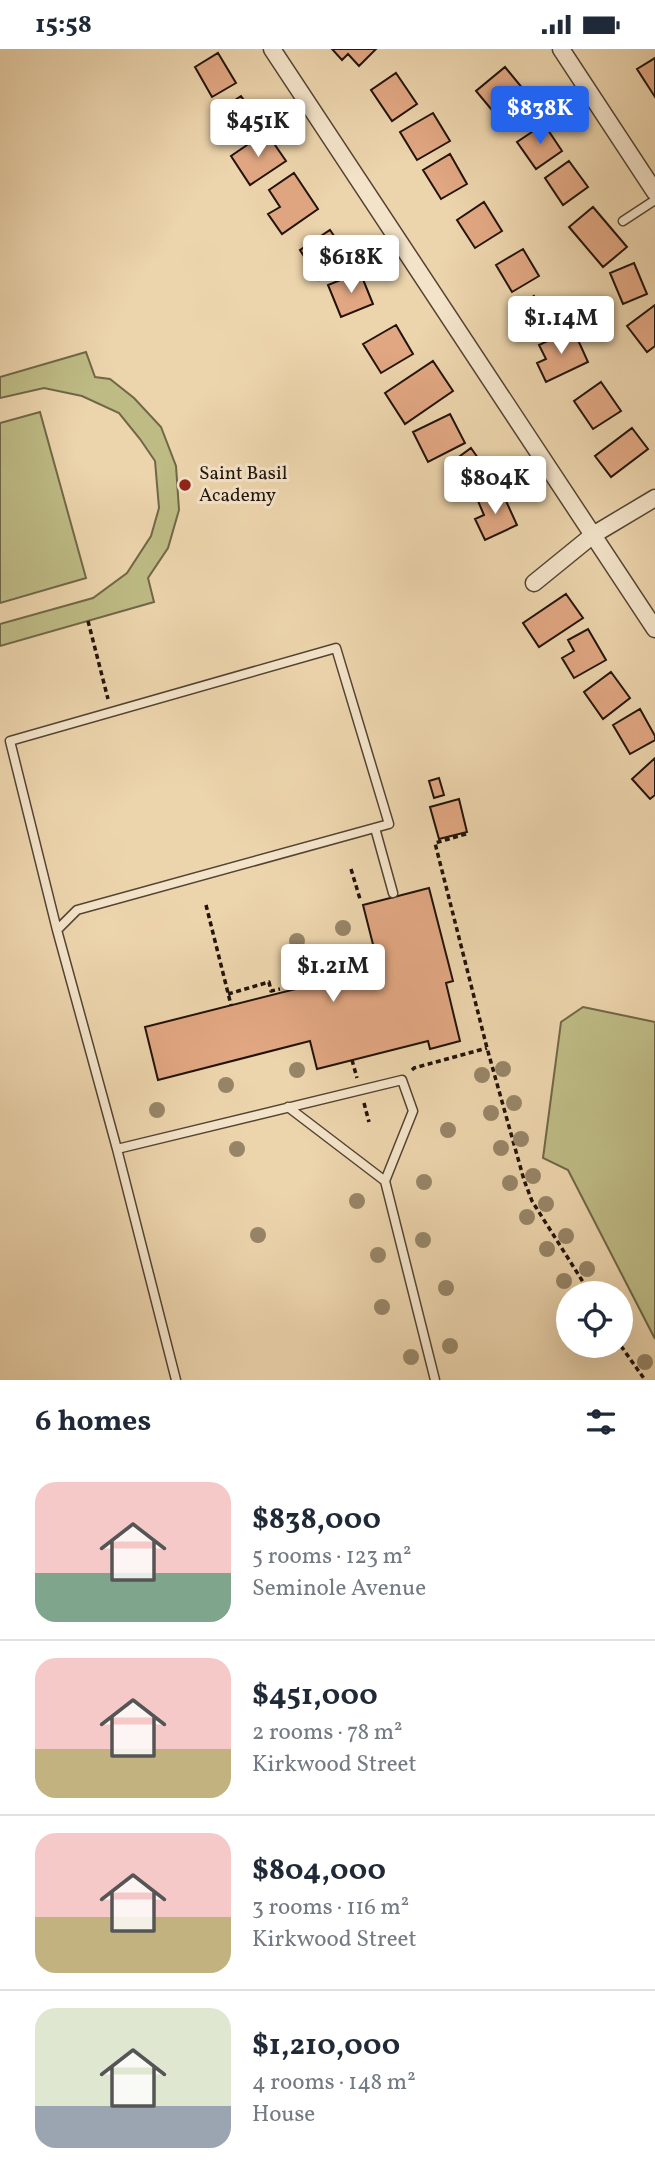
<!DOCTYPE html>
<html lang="en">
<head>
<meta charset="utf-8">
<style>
	body { margin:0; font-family:Vollkorn,serif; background:#f6f6f7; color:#1f2937; height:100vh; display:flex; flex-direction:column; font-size:26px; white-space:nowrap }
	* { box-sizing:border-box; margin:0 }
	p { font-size:23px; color:#747a83 }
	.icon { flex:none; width:38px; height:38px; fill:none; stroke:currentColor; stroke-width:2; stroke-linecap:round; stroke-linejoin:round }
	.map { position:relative; height:1331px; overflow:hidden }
	.details { display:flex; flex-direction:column; background:#fff; flex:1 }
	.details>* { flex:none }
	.controls { position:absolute; left:556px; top:1232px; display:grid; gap:14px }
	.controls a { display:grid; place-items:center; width:77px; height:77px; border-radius:50%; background:#fff; box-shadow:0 7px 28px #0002; font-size:35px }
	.price { position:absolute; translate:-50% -60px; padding:0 16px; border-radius:7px; background:#fff; color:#222; font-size:23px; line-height:46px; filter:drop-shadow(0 2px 4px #0008) }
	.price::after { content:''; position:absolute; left:50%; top:42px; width:21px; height:16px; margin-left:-10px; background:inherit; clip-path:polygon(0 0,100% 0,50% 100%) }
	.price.on { background:#2563eb; color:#fff }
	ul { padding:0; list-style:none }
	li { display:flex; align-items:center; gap:21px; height:175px; padding:0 35px }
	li+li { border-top:2px solid #e0e1e3 }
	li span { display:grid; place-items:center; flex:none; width:196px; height:140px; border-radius:21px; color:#555 }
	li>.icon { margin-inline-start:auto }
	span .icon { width:84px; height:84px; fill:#fffc; stroke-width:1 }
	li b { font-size:30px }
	h2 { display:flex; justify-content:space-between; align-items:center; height:84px; padding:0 35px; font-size:30px }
	.status { display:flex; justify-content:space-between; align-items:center; height:49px; padding:0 35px; background:#fff; direction:ltr }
	.status svg { height:19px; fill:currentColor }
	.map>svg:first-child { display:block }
	.green { fill:#bebb85; stroke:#706748; stroke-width:2 }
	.building { fill:#e1a782; stroke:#22130a; stroke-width:2 }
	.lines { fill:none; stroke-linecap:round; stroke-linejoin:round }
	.lane-casing { stroke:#544332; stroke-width:11 }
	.street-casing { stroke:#544332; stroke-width:19 }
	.path { stroke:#22130a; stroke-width:3.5; stroke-dasharray:5 3.5; stroke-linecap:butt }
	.lane { stroke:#f3e3c9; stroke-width:8 }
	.street { stroke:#f3e3c9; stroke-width:16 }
	.tree { fill:#978567 }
	.poi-dot { fill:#8f2418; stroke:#f3e3c9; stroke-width:2.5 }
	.labels { text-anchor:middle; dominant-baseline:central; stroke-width:6; stroke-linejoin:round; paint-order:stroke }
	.poi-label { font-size:19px; fill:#22130a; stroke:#f3e3c9; text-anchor:start }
</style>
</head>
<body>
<div class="status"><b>15:58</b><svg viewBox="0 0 49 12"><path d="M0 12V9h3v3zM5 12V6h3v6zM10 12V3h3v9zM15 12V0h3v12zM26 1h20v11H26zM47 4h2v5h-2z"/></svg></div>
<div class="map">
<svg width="655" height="1331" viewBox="0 0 655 1331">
	<rect width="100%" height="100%" fill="#ecd4ac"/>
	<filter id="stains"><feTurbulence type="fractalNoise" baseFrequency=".00286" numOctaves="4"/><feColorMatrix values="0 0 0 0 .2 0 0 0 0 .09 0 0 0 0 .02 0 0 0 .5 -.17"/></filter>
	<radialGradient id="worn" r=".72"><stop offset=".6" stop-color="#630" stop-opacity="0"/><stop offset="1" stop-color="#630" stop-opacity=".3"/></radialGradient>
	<path class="green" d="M86 303 95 328 110 330 134 349 161 378 176 417 179 461 168 499 148 529 154 553 0 597V575L93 549 127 524 151 487 159 459 155 412 140 390 119 364 82 347 44 339 0 349V328Z
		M40 363 86 529 0 554V374Z
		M583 958 655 973V1290L568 1121 543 1109 561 973Z"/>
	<path class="building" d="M332 0H376L359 17 348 5 342 11Z
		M218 4 236 34 212 48 195 18Z
		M655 9V48L637 20Z
		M505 18 533 52 512 69 508 65 501 72 476 42Z
		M396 24 417 55 392 72 371 41Z
		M241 47 259 73 239 87 221 60Z
		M433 64 450 92 417 111 400 83Z
		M544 75 562 102 536 120 517 93Z
		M266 83 286 112 250 136 231 107Z
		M450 105 467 135 441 150 423 121Z
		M569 112 588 138 563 156 545 129Z
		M294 124 318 160 282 185 268 165 280 158 269 141Z
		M484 153 502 182 475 199 457 171Z
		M593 158 627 198 603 218 569 178Z
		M330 181 350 210 319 231 300 201Z
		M523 200 539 227 512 243 496 216Z
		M634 214 647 245 623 255 610 224Z
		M360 223 373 255 341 268 328 236Z
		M534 247 553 277 534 290 514 260Z
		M655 256V297L647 303 627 277Z
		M396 276 413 305 381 324 363 295Z
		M573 280 588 313 546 333 537 314 546 310 539 296Z
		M433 312 453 342 405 375 385 344Z
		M601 333 621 362 593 380 574 352Z
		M450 365 465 394 428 413 413 383Z
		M632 379 648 400 611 428 595 407Z
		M471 399 492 429 473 442 452 413Z
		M501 441 517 476 485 491 475 470 484 466 478 452Z
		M566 545 583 569 539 598 523 574Z
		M588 580 606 611 574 629 562 609 574 602 568 591Z
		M611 623 630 649 603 670 584 643Z
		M640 660 655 687V691L630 705 613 676Z
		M655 709V746L650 750 632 730Z
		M439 729 444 746 434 749 429 732Z
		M459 750 467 783 439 790 430 758Z
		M429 839 453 932 446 934 460 992 430 1000 428 992 317 1020 310 992 158 1031 145 978 379 919 363 856Z"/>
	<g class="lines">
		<g class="lane-casing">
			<path id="lane" d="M623 172 655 151
				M375 779 393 844
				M57 881 10 692 336 599 389 775 77 861 57 881 117 1100
				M288 1058 385 1132
				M176 1331 117 1100 402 1031 413 1062 385 1132 435 1331"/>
		</g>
		<g class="street-casing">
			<path id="street" d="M272 0 655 580
				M561 0 655 143
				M534 534 593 486 655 449"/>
		</g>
		<path class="path" d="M88 572 108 650
			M466 785 435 794 487 999 524 1131 532 1152 590 1244
			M351 820 360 850
			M206 856 231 956
			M228 945 269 933 271 942 280 940
			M352 1011 357 1029
			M412 1021 414 1019 487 999
			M364 1054 369 1073
			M621 1297 645 1331"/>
		<use href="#lane" class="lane"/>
		<use href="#street" class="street"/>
	</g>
	<g class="tree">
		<circle cx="343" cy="879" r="8"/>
		<circle cx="297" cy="892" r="8"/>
		<circle cx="503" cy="1020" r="8"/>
		<circle cx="297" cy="1021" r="8"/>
		<circle cx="482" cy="1026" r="8"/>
		<circle cx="226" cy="1036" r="8"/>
		<circle cx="514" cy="1054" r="8"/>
		<circle cx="157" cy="1061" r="8"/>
		<circle cx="491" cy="1064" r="8"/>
		<circle cx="448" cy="1081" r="8"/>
		<circle cx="521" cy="1090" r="8"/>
		<circle cx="501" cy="1099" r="8"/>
		<circle cx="237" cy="1100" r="8"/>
		<circle cx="533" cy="1127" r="8"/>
		<circle cx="424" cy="1133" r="8"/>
		<circle cx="510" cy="1134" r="8"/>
		<circle cx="357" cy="1152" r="8"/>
		<circle cx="546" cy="1155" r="8"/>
		<circle cx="527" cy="1168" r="8"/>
		<circle cx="258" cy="1186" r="8"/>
		<circle cx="566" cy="1187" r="8"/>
		<circle cx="423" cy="1191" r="8"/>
		<circle cx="547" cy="1200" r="8"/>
		<circle cx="378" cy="1206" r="8"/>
		<circle cx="587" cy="1220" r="8"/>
		<circle cx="564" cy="1232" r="8"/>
		<circle cx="446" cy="1239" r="8"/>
		<circle cx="382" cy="1258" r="8"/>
		<circle cx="450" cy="1297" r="8"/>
		<circle cx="411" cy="1308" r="8"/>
		<circle cx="645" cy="1313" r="8"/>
	</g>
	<circle class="poi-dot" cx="185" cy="436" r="7"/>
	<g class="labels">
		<g class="poi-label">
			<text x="199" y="425">Saint Basil<tspan x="199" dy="22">Academy</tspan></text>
		</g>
	</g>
	<rect width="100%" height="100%" filter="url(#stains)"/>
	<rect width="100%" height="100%" fill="url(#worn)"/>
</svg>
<div class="controls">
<a><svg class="icon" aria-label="locate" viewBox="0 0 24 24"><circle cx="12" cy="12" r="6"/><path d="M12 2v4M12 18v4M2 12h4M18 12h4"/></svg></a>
</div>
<b class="price on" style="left:540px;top:97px">$838K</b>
<b class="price" style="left:258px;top:110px">$451K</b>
<b class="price" style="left:351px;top:246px">$618K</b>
<b class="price" style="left:561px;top:307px">$1.14M</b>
<b class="price" style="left:495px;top:467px">$804K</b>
<b class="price" style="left:333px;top:955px">$1.21M</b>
</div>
<section class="details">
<h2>6 homes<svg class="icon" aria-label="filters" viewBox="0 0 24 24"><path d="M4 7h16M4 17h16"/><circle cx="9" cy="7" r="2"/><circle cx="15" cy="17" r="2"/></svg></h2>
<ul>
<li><span style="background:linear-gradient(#f6c9c9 65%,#7fa58c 0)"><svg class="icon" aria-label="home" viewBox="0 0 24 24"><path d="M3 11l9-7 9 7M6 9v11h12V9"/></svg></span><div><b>$838,000</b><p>5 rooms · 123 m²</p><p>Seminole Avenue</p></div></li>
<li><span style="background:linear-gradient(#f6c9c9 65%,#c2b280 0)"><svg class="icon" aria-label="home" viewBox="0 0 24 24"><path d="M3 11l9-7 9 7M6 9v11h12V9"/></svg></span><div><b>$451,000</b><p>2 rooms · 78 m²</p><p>Kirkwood Street</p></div></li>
<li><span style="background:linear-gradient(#f6c9c9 60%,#c2b280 0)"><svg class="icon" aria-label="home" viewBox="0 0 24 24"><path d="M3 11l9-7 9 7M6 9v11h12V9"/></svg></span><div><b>$804,000</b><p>3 rooms · 116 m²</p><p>Kirkwood Street</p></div></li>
<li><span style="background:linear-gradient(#dfe7d0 70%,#9aa5b1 0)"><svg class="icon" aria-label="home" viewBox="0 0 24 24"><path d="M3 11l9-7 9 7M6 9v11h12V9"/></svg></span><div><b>$1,210,000</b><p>4 rooms · 148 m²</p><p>House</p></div></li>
</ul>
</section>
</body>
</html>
